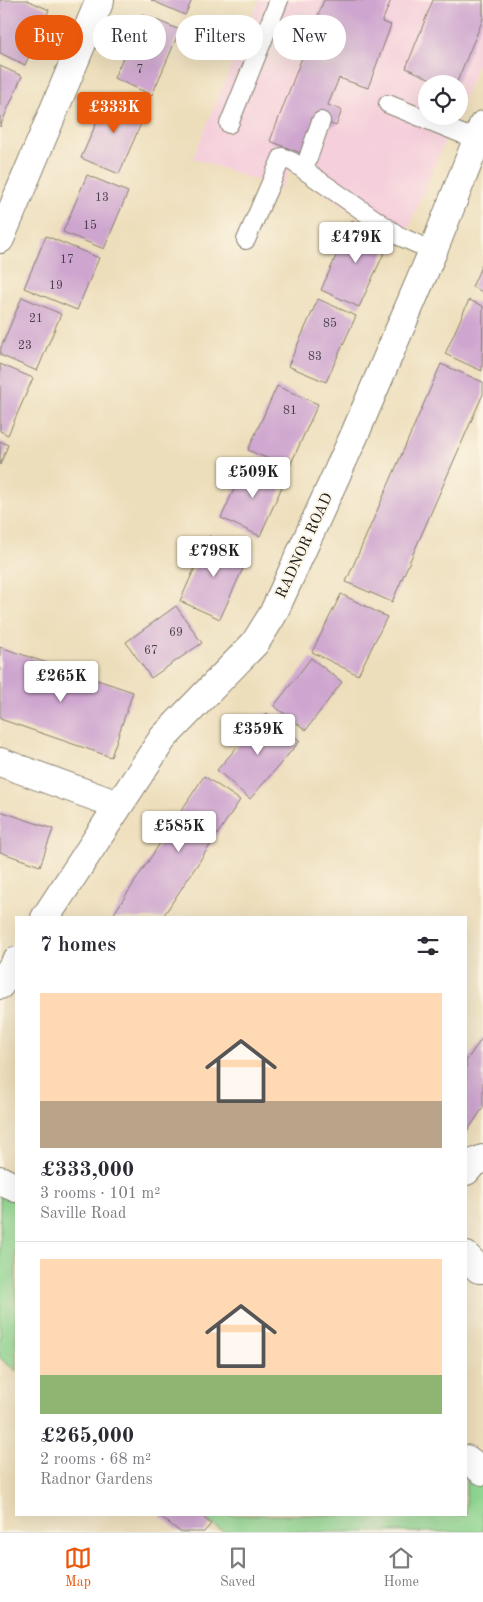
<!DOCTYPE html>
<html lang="en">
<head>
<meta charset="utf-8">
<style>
	body { margin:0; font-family:"Old Standard TT",serif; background:#f2f2f3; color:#2b2b33; height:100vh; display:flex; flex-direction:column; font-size:19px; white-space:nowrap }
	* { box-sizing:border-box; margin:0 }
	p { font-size:16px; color:#7c7c81 }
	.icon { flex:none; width:28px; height:28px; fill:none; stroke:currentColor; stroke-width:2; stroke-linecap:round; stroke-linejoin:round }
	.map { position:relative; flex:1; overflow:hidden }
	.side { position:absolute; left:15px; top:916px; width:452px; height:600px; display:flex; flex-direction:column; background:#fff; border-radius:0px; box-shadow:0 5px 20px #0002 }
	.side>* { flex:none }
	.hud { position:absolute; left:15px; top:15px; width:454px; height:45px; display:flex; gap:10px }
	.buttons { position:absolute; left:418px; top:75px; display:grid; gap:10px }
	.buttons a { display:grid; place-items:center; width:50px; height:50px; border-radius:50%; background:#fff; box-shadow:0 5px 20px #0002; font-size:25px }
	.price { position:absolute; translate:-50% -42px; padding:0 11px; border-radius:5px; background:#fff; color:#222; font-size:16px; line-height:32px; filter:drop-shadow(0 1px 2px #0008) }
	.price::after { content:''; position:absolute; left:50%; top:30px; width:15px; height:11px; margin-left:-8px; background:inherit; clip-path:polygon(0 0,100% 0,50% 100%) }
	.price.on { background:#ea580c; color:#fff }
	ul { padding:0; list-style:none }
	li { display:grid; align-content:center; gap:10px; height:265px; padding:0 25px }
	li+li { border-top:1px solid #e1e1e2 }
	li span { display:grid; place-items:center; height:155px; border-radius:0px; color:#555 }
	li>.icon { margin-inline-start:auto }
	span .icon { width:90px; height:90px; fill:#fffc; stroke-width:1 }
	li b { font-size:21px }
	h2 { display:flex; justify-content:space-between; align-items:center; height:60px; padding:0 25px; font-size:21px }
	.pill { padding:0 18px; border-radius:22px; background:#fff; box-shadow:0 5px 20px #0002; font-size:18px; line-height:45px }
	.pill.on { background:#ea580c; color:#fff }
	.tabs { display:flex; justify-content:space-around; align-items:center; height:70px; border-top:1px solid #e1e1e2; background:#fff; font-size:14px; color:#7c7c81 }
	.tabs a { display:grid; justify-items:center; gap:2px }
	.tabs .on { color:#ea580c }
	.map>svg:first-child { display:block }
	.built { fill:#f5cfdc }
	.green { fill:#91d892; stroke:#567a57 }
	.building { fill:#cea5cf }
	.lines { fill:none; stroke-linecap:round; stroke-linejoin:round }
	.service-casing { stroke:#847d6c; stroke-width:20 }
	.minor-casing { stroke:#847d6c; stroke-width:30 }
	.service { stroke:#fff; stroke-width:18 }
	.minor { stroke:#fff; stroke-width:28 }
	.labels { text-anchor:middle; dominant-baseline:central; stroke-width:4; stroke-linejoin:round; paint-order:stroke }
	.number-label { font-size:12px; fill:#483e49 }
	.street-label { font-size:15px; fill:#1c1c1c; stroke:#fcf5e5 }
</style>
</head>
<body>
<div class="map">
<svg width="483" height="1532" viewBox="0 0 483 1532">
	<rect width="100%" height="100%" fill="#fcf5e5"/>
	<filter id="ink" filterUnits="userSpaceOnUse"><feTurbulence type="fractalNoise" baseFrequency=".02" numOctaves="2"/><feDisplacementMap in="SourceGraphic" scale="10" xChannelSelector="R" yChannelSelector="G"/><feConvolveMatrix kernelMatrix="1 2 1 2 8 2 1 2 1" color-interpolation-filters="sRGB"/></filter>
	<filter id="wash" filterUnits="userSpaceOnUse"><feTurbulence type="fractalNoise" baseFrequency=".0096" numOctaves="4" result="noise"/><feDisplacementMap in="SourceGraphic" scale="20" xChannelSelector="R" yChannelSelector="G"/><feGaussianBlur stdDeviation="1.12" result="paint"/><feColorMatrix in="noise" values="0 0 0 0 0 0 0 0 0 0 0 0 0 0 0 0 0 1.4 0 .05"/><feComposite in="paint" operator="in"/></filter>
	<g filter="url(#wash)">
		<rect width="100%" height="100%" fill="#eddebb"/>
		<path class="built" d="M259 0H483V51L459 108V84H426V116H455L402 244 289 170 281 189 193 158Z"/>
		<path class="green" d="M0 1194 16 1202V1371L0 1358Z
			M466 1469 483 1481V1532H223L201 1515H466Z"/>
		<g id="blocks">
			<path class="building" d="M0 0H27L49 10 25 65 0 53Z
				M151 0H192L185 15Z
				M324 0H391L382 22 391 25 368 88 339 78 328 105 342 110 336 126 316 118 303 154 270 141Z
				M433 0H483V19L456 84H442L406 68Z
				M142 14 180 30 152 95 114 78Z
				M0 66 22 76 0 127Z
				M109 94 147 110 119 174 81 158Z
				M87 175 128 192 104 249 63 232Z
				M352 220 391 238 359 307 321 290Z
				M46 236 99 258 77 310 24 288Z
				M483 262V292L472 287Z
				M22 297 61 314 37 371 0 355V350Z
				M318 299 356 316 326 382 288 366Z
				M469 300 483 306 482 371 445 354Z
				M0 364 33 378 8 435 0 431Z
				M441 364 483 382V394L392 602 346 582Z
				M277 386 318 404 289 468 248 450Z
				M0 441 8 445 0 465Z
				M246 463 285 480 260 536 221 518Z
				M209 536 249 555 220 619 180 601Z
				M341 594 387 617 358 675 312 652Z
				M176 606 202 643 151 678 126 642Z
				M0 647 133 692 111 757 0 719Z
				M311 658 342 682 306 730 274 706Z
				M267 713 300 741 250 799 217 770Z
				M204 776 240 800 162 918H111Z
				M0 811 53 829 40 866 0 852Z
				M483 1037V1108L466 1133V1061Z
				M159 1515H201L211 1524 204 1532H180Z"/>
		</g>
	</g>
	<g filter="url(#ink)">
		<use href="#blocks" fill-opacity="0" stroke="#847d6c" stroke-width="1"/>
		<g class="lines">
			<g class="service-casing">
				<path id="service" d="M388 104 477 140
					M321 121 304 170 399 236 433 251
					M229 124 279 0
					M246 240 282 157 293 162 304 170"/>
			</g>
			<g class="minor-casing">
				<path id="minor" d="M0 239 100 0
					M0 762 118 805
					M45 918 163 738 255 643 273 614 354 436 433 251 483 125
					M0 985 16 961
					M466 1171 473 1163 483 1159
					M0 1180 16 1188
					M466 1256 479 1269H483
					M466 1459 483 1471"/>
			</g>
			<use href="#service" class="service"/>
			<use href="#minor" class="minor"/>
		</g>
	</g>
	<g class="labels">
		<g class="number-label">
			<text x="140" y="70">7</text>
			<text x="102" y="198">13</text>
			<text x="90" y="226">15</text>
			<text x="67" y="260">17</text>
			<text x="56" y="286">19</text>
			<text x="36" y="319">21</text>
			<text x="330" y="324">85</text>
			<text x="25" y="346">23</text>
			<text x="315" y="357">83</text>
			<text x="290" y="411">81</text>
			<text x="176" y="633">69</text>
			<text x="151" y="651">67</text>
		</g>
		<g class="street-label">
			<text transform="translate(305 546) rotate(-65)">RADNOR ROAD</text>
		</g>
	</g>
</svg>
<div class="buttons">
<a><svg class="icon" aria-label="locate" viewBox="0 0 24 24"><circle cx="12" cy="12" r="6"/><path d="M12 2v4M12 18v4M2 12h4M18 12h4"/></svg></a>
</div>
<b class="price on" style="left:114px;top:134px">£333K</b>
<b class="price" style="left:356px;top:264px">£479K</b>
<b class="price" style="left:253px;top:499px">£509K</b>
<b class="price" style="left:214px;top:578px">£798K</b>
<b class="price" style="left:61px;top:703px">£265K</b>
<b class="price" style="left:258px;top:756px">£359K</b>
<b class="price" style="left:179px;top:853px">£585K</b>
<div class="hud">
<a class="pill on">Buy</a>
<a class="pill">Rent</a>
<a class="pill">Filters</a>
<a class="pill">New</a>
</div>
<section class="side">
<h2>7 homes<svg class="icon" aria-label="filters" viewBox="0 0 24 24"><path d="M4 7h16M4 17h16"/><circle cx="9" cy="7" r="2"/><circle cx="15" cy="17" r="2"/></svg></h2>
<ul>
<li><span style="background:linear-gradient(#ffd9b3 70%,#b9a48a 0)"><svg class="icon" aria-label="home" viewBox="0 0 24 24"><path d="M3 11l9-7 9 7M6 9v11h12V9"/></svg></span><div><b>£333,000</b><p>3 rooms · 101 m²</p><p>Saville Road</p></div></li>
<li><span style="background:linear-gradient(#ffd9b3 75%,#8fb573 0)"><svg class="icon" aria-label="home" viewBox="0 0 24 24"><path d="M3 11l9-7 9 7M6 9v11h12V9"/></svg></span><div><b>£265,000</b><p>2 rooms · 68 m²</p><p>Radnor Gardens</p></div></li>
</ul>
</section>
</div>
<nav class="tabs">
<a class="on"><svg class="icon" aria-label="map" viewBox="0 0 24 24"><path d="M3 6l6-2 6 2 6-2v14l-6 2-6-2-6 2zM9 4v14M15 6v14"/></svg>Map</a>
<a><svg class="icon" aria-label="saved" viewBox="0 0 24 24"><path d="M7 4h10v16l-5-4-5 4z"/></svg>Saved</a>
<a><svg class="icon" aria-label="home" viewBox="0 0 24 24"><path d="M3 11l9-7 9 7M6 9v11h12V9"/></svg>Home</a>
</nav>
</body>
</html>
